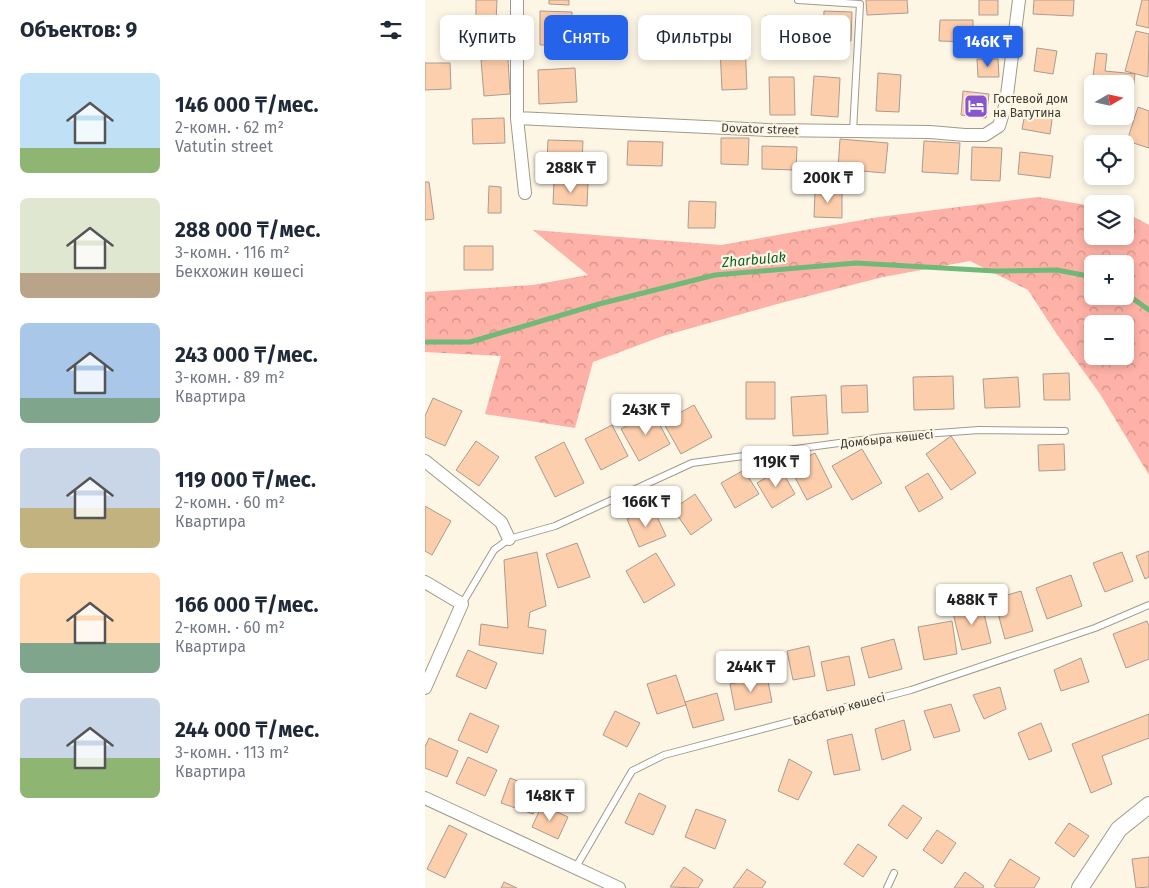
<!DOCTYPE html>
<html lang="ru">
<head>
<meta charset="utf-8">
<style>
	body { margin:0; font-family:"Fira Sans",sans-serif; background:#f2f2f3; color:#1f2937; height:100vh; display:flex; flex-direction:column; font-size:19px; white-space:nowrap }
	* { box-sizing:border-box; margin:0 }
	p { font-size:16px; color:#747a83 }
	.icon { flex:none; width:28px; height:28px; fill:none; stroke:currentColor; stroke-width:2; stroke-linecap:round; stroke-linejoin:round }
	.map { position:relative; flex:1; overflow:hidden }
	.side { display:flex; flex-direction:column; background:#fff; width:425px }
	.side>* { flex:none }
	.guide { position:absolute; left:15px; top:15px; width:475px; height:45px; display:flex; gap:10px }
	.needle { width:32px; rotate:81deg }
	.tools { position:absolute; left:659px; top:75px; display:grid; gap:10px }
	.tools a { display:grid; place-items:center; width:50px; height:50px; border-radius:8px; background:#fff; box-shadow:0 2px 8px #0003; font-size:25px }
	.price { position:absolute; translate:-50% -42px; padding:0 11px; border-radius:5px; background:#fff; color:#222; font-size:16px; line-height:32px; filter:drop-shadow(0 1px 2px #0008) }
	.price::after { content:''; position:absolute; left:50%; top:30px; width:15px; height:11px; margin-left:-8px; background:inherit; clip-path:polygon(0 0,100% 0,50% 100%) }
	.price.selected { background:#2563eb; color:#fff }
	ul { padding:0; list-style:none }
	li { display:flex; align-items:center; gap:15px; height:125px; padding:0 20px }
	li span { display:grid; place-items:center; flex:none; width:140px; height:100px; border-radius:8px; color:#555 }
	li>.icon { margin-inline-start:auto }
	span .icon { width:60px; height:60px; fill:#fffc; stroke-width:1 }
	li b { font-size:21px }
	h2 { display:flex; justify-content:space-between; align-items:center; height:60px; padding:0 20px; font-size:21px }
	.tag { padding:0 18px; border-radius:8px; background:#fff; box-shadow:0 2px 8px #0003; font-size:18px; line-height:45px }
	.tag.selected { background:#2563eb; color:#fff }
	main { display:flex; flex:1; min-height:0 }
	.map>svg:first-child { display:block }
	.forest { fill:url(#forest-crowns); fill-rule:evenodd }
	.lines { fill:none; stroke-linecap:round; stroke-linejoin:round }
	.stream { stroke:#71b979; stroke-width:5 }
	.building { fill:#fdceab; stroke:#ab9b90 }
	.service-casing { stroke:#a19a8a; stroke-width:8 }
	.minor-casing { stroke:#a19a8a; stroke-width:14 }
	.tertiary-casing { stroke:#a19a8a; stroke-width:18 }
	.service { stroke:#fff; stroke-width:6 }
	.minor { stroke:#fff; stroke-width:12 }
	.tertiary { stroke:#fff; stroke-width:16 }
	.labels { text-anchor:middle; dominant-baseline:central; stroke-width:4.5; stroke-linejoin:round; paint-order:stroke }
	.poi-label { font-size:12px; fill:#3f3d36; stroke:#fdf6e5; text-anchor:start }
	.street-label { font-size:12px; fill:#3f3d36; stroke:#fdf6e5 }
	.water-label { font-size:14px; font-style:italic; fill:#105f23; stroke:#fdf6e5 }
</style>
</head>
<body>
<main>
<section class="side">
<h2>Объектов: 9<svg class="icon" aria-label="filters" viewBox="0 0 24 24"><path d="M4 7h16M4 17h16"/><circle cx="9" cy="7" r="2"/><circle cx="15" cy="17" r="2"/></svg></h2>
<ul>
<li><span style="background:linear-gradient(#bfe0f5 75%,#8fb573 0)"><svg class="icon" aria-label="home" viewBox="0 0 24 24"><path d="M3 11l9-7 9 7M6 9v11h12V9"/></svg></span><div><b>146 000 ₸/мес.</b><p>2-комн. · 62 m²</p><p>Vatutin street</p></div></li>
<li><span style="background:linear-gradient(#dfe7d0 75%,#b9a48a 0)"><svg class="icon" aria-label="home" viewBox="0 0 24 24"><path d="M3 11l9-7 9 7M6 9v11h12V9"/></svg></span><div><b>288 000 ₸/мес.</b><p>3-комн. · 116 m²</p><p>Бекхожин көшесі</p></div></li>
<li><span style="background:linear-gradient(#a9c7e8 75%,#7fa58c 0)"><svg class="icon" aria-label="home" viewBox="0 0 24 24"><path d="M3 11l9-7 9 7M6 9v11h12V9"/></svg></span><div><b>243 000 ₸/мес.</b><p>3-комн. · 89 m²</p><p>Квартира</p></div></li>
<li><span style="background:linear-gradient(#c9d6e8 60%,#c2b280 0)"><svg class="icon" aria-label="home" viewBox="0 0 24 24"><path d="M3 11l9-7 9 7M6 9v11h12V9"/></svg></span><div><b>119 000 ₸/мес.</b><p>2-комн. · 60 m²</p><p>Квартира</p></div></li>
<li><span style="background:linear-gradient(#ffd9b3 70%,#7fa58c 0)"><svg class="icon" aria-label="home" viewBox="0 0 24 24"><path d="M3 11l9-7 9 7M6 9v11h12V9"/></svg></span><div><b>166 000 ₸/мес.</b><p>2-комн. · 60 m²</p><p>Квартира</p></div></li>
<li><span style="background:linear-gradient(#c9d6e8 60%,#8fb573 0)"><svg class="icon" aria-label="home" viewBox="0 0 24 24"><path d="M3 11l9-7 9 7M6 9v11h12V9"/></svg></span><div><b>244 000 ₸/мес.</b><p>3-комн. · 113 m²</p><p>Квартира</p></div></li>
</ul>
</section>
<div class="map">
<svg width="724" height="888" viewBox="0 0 724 888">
	<defs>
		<pattern id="forest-crowns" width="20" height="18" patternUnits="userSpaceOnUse" patternTransform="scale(1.25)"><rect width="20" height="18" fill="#feb1a6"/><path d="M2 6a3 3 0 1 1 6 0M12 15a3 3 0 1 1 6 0" fill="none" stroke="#cf9188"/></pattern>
	</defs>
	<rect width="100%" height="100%" fill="#fdf6e5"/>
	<path class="forest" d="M613 197 667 206 668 236H700V212L724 225V475L675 394 631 333 603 290 545 261 458 277 356 303 238 336 168 362 150 428 60 414 76 356 0 352V292L108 285 163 275 108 230 296 245 454 217ZM668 264H700V296H668ZM668 324H700V356H668Z"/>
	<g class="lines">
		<path class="stream" d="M700 293 724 310
			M0 342H45L174 304 290 275 431 263 570 271 632 270 668 277"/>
	</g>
	<path class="building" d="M51 0H72L71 23H51Z
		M124 0H144V5L124 4Z
		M441 0H482L483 13 442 15Z
		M554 0H573V15H554Z
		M609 0H649L648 16 608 14Z
		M717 0H724V28L711 25Z
		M115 11 147 12 146 45H115Z
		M399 11 427 12 426 41 398 40Z
		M340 16 368 17V47L339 46Z
		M515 20H548V42L514 41Z
		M319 21 322 89 297 90 295 48 256 50 255 23Z
		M711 31 724 34 723 77 700 71Z
		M612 48 632 51 628 74 609 71Z
		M671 53 682 54 680 71 710 74 708 90 700 89V84H668L666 92Z
		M83 58 85 94 59 96 56 60Z
		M552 59H573L574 77H553Z
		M0 63H25L26 89 0 90Z
		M150 68 152 102 114 104 113 70Z
		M453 73 476 75 474 112 451 111Z
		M389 76 415 78 413 117 386 115Z
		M344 77H369L370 115H345Z
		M538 91 564 94 561 118 536 115Z
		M713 107 724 111V148L702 141Z
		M601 108 628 113 625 134 597 129Z
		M79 118 80 143 48 144 47 119Z
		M296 138H324L323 165 296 164Z
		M415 139 463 143 460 173 413 169Z
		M123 140 158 141 157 162 122 161Z
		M203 141 238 142 237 166 202 165Z
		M499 141 535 143 533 174 497 172Z
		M337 146 372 147 371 170 337 169Z
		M547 147 577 148 575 181 546 180Z
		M595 152 628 156 625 178 593 174Z
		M129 181 163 183 162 206 128 204Z
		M0 182H4L9 219 0 220Z
		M64 186 76 187V213H63Z
		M390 191H417V218L389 217Z
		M264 201 291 202 290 228H263Z
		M39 246H68V270H39Z
		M644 373 645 400H619L618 374Z
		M528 376 529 409 489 410 488 377Z
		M593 377 595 407 560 408 558 379Z
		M321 382H350V419H321Z
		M442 385 443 412 417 413 416 386Z
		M401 395 403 434 368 436 366 397Z
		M8 398 37 411 20 446 0 437V416Z
		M269 405 287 437 256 454 238 422Z
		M228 412 245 444 214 461 196 429Z
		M187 425 203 456 176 470 160 439Z
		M526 436 551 473 526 490 501 454Z
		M51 441 74 457 54 486 31 470Z
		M139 442 159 483 130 497 110 457Z
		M639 444 640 470 614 471 613 445Z
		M437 449 457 483 427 500 407 466Z
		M390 453 407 487 382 500 364 466Z
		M356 469 370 494 347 508 332 483Z
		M319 470 334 494 310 508 296 483Z
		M503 473 518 498 494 512 480 487Z
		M270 494 287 520 266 535 248 509Z
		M0 506 26 521 7 555 0 551Z
		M228 508 241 536 214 547 202 519Z
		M152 543 165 577 133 588 121 554Z
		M724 551V577L720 579 711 556Z
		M112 552 121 606 105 612 103 627 121 630 118 654 54 645 56 624 83 628 79 560Z
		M697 552 708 581 680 592 668 563Z
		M231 553 250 585 219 603 201 571Z
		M646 575 657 606 622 619 611 588Z
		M596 591 608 631 580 639 569 599Z
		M556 601 566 643 537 650 527 609Z
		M527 621 532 654 499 660 493 627Z
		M722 621 724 626V659L701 668 688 634Z
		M469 639 477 669 444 678 436 648Z
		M384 646 390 676 368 680 362 651Z
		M43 650 72 663 61 689 31 676Z
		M424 656 430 685 402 691 396 662Z
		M656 658 664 682 636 691 629 670Z
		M251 675 261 705 232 714 222 684Z
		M342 676 347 702 310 710 305 684Z
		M575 687 581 709 559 719 548 695Z
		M292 693 299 720 268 728 260 702Z
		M526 704 535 731 509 738 499 711Z
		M190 711 215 723 202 747 178 735Z
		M45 713 74 726 62 753 33 740Z
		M724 714V738L677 756 687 784 666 793 647 744Z
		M479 720 486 750 457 760 450 729Z
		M616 723 627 751 604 760 593 733Z
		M427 734 435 770 409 775 402 740Z
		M4 738 33 751 22 777 0 768V747Z
		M43 757 72 770 60 796 31 783Z
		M364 759 387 772 373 800 353 791Z
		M85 778 116 790 108 814 76 803Z
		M214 793 241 806 228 835 200 823Z
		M117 805 143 817 133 839 107 827Z
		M478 805 497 818 482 839 463 825Z
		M271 809 301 820 290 849 260 837Z
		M644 823 664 836 649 857 630 843Z
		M24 825 42 834 20 878 2 869Z
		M512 830 531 843 517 864 498 850Z
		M433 844 452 857 438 877 419 864Z
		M724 857V887L711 888 707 859Z
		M585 859 615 878 609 888H572L569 886Z
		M259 867 278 880 273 888 245 887Z
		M322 869 341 882 337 888H308Z
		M540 872 559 886 558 888H529Z
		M79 882 92 888H76Z"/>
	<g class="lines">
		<g class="service-casing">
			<path id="service" d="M373 0 435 4 428 131
				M37 604 69 550 84 539 130 526 267 463 458 437 554 430 640 431
				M151 867 207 771 239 755 486 690 670 628 724 605
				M462 888 469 873"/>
		</g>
		<g class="minor-casing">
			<path id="minor" d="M92 0V118L100 193
				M92 118 343 130 505 132 540 135H560L574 126 581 103 594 0
				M0 461 76 522 84 539
				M0 582 37 604 0 688
				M0 798 194 888"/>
		</g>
		<g class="tertiary-casing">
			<path id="tertiary" d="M655 888 694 829 724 805"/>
		</g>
		<use href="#service" class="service"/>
		<use href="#minor" class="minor"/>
		<use href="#tertiary" class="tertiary"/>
	</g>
	<defs>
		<g id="hotel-square" transform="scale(1.25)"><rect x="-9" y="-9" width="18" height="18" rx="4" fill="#8756ce" stroke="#fdf6e5"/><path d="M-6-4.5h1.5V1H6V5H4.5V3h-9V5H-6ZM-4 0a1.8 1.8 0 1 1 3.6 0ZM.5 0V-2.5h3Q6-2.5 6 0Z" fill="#fff"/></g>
	</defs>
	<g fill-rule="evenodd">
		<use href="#hotel-square" x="551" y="106"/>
	</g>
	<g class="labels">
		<g class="poi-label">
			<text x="568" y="99">Гостевой дом<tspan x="568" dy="14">на Ватутина</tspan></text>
		</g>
		<g class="street-label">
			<text transform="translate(335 129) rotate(2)">Dovator street</text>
			<text transform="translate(462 439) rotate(-6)">Домбыра көшесі</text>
			<text transform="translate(414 709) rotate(-15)">Басбатыр көшесі</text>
		</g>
		<g class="water-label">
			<text transform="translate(329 260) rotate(-5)">Zharbulak</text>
		</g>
	</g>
</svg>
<div class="tools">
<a><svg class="needle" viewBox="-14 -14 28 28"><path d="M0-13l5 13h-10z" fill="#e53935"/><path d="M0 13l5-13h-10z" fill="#747a83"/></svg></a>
<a><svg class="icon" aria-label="locate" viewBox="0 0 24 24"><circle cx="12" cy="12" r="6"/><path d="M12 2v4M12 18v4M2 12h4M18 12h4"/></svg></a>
<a><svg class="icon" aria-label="layers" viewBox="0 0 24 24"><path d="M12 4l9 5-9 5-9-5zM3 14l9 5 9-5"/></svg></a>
<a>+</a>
<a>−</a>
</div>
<b class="price selected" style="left:563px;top:68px">146K ₸</b>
<b class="price" style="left:146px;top:194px">288K ₸</b>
<b class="price" style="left:403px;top:204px">200K ₸</b>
<b class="price" style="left:221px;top:436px">243K ₸</b>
<b class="price" style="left:351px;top:488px">119K ₸</b>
<b class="price" style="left:221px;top:528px">166K ₸</b>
<b class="price" style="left:547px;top:626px">488K ₸</b>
<b class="price" style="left:326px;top:693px">244K ₸</b>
<b class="price" style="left:125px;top:822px">148K ₸</b>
<div class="guide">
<a class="tag">Купить</a>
<a class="tag selected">Снять</a>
<a class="tag">Фильтры</a>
<a class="tag">Новое</a>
</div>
</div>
</main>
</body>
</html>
